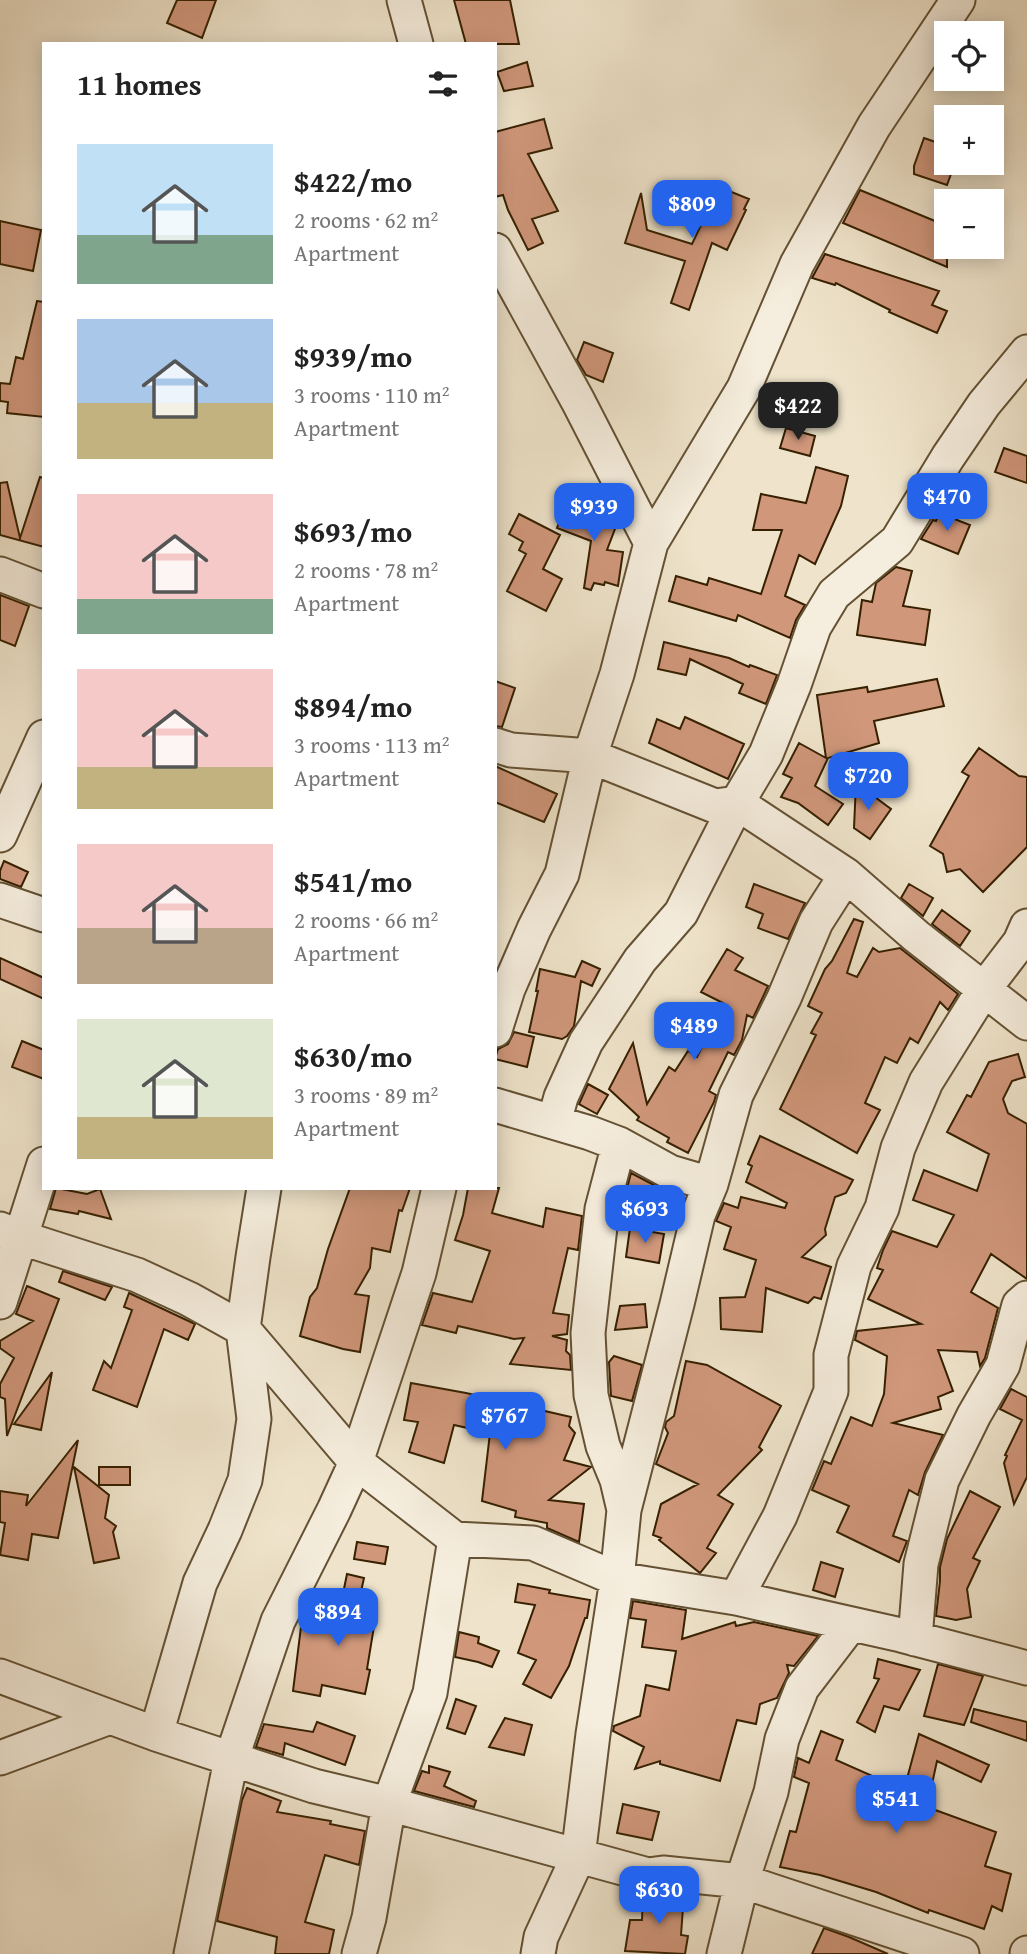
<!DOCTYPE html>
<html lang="en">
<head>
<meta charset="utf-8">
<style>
	body { margin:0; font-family:"Gentium Book Plus",serif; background:#f6f6f6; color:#222; height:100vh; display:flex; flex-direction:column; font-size:26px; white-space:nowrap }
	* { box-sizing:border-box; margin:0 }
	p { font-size:23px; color:#767676 }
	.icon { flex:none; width:38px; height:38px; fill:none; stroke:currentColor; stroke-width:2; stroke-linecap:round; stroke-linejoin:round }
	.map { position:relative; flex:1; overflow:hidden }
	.sheet { position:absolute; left:42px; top:42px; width:455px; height:1148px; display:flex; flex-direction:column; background:#fff; border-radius:0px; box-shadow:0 4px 18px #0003 }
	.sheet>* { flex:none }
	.buttons { position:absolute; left:934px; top:21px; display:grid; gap:14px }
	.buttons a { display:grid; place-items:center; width:70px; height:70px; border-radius:0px; background:#fff; box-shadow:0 4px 18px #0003; font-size:35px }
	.price { position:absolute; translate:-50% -60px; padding:0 16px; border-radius:14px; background:#2563eb; color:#fff; font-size:23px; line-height:46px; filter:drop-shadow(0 2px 4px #0008) }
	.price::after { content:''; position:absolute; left:50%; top:42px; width:21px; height:16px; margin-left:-10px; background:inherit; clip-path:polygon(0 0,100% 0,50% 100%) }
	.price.on { background:#222; color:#fff }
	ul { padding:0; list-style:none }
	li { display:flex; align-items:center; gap:21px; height:175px; padding:0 35px }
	li span { display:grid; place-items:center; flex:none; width:196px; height:140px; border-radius:0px; color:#555 }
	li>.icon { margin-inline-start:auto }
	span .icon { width:84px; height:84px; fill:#fffc; stroke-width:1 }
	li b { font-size:30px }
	h2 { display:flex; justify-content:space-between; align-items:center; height:84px; padding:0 35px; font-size:30px }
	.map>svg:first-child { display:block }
	.building { fill:#d0977b; stroke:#362000; stroke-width:2 }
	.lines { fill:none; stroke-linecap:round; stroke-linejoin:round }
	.minor-casing { stroke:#645133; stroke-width:37 }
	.minor { stroke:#f5eddd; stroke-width:33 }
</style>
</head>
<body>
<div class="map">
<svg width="1027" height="1954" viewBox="0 0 1027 1954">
	<rect width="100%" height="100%" fill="#efe4cb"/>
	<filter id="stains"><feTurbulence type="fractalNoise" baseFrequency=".00286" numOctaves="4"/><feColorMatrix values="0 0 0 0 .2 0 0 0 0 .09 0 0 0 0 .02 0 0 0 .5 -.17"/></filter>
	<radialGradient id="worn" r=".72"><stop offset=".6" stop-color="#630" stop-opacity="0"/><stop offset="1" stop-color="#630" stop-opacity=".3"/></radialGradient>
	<path class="building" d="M177 0H216L202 38 167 23Z
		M454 0H510L519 44H466Z
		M527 62 533 86 504 91 497 72Z
		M544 119 552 148 528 154 558 211 532 219 543 243 528 250 508 210 503 195 495 197V132Z
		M924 138 947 146V163H955L947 185 914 174V166Z
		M719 187 749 199 744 209 746 210 727 250 712 243 689 310 671 303 685 261 625 243 641 193 647 230 692 244Z
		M860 190 947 226V267L843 223Z
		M0 221 41 230 33 271 0 264Z
		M825 254 939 291 932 305 947 311 937 333 889 312 890 310 836 283 835 285 812 278Z
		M37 301 44 302V417L7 413 8 402 0 401V383L10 384 16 357 23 359Z
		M584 342 613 353 603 382 586 375 577 360Z
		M786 428 815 436 810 456 780 448Z
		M1004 448 1027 456V483L995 472Z
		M816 467 848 476 841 506 815 564 799 555 785 596 805 605 796 620 790 638 738 615 736 621 669 601 676 576 707 585 709 578 761 594 782 530H753L761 494 806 503Z
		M40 477 44 478V547L0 535V483L7 482 20 538Z
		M567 501 618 521 607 550 623 552 618 586 605 582 604 585 594 583 591 590 584 588 591 541 557 528Z
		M939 513 970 525 958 554 921 539 933 520 936 521Z
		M519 514 560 535 543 569 562 579 546 611 507 591 526 554 519 550 523 542 509 534Z
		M896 567 912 571 903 606 930 610 925 645 857 635 862 600 872 602 876 583Z
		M0 595 29 606 15 646 0 640Z
		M664 642 729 658 749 667 750 665 777 675 766 704 739 693 743 684 690 659 686 675 658 669Z
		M937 679 944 706 874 721 879 743 828 758 815 786 843 804 828 825 798 803 781 797 792 778 783 774 799 743 826 758 817 695 867 687 868 692Z
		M495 681 515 688 502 727 495 726Z
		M685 717 744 744 728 779 649 743 657 719 680 729Z
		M979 748 1019 776 1027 777V847L983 892 960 869 947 872 943 854 930 846 969 776 962 772Z
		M495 766 557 794 544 822 495 802Z
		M856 783 891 809 870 839 854 828Z
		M4 861 28 872 21 887 0 879V871Z
		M754 884 805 903 788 939 758 928 763 914 746 907Z
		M909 884 933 898 923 916 901 898Z
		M942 910 970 931 960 946 932 924Z
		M854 919 863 922 847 973 857 977 873 948 879 952 900 948 958 994 948 1010 940 1002 918 1043 910 1038 897 1063 885 1057 865 1103 880 1110 857 1153 780 1109 816 1035 811 1033 822 1013 808 1006 825 969 832 961Z
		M727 949 743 958 735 970 768 986 753 1018 747 1015 742 1040 734 1055 728 1052 709 1091 716 1095 714 1102 688 1153 667 1142 669 1138 637 1120 639 1117 609 1089 633 1043 647 1104 669 1067 675 1071 688 1051 697 1057 723 1003 701 992Z
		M0 958 44 978V999L0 979Z
		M582 961 600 969 592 986 581 981 574 1026 567 1036 562 1039 529 1032 538 991H536L540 969 575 977Z
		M514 1032 534 1037 527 1067 495 1059 498 1049 508 1044Z
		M22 1041 44 1050V1079L12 1067Z
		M1018 1054 1025 1077 1012 1081 1003 1099 1008 1113 1027 1124V1279L991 1254 971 1292 998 1308 985 1358 980 1366 977 1352 938 1350 953 1391 938 1397 941 1409 893 1423 943 1435 925 1472 918 1495 909 1490 893 1536 907 1541 899 1562 837 1532 849 1506 812 1490 824 1461 831 1464 851 1417 872 1426 884 1394 887 1356 855 1340 857 1331 921 1324 868 1299 883 1270 877 1268 883 1250 892 1231 937 1247 954 1215 913 1200 924 1170 977 1191 989 1154 947 1132 967 1095 971 1097 989 1062Z
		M588 1084 608 1095 597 1114 579 1104Z
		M760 1136 853 1180 846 1193 835 1197 825 1229 826 1235 802 1257 831 1267 821 1299 814 1297 808 1303 766 1288 762 1332 721 1329 720 1298 745 1297 756 1260 724 1249 731 1227 716 1221 724 1203 738 1208 741 1197 785 1208 787 1203 746 1182 752 1166 748 1164Z
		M631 1173 656 1186 649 1217 621 1211Z
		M56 1188 87 1194 100 1189 111 1219 79 1211 78 1214 50 1209Z
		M350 1188H410L402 1211 399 1210 390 1252 372 1248 370 1268 355 1294 369 1296 360 1352 343 1349 300 1336 310 1297 317 1288 328 1249Z
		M468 1188H499L492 1213 543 1227 546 1208 582 1216 578 1250 568 1248 553 1313 569 1315 567 1334 552 1336 567 1340 566 1351 570 1355 571 1370 510 1364 524 1338 514 1339 458 1326 456 1333 422 1325 433 1293 472 1302 490 1251 455 1240 463 1215Z
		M630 1228 664 1234 659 1263 626 1257Z
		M63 1271 112 1287 105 1300 59 1282Z
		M27 1286 59 1299 7 1436 5 1399 0 1397V1384L14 1358 0 1348V1341L33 1321 16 1314Z
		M129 1293 195 1324 188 1340 164 1329 137 1407 93 1390 104 1361 111 1368 132 1310 124 1307Z
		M645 1304 647 1327 615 1330 620 1306Z
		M614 1356 642 1365 632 1401 611 1396 609 1362Z
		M686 1361 707 1365 781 1406 759 1447 762 1450 718 1495 733 1504 707 1548 716 1553 700 1573 659 1540 661 1538 653 1535 661 1504 698 1484 656 1464 668 1433 665 1427 666 1422 674 1416Z
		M52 1372 41 1430 14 1424Z
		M411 1383 466 1393 571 1417 569 1426 575 1433 564 1460 591 1467 549 1500 584 1504 579 1542 547 1528V1523L515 1517 516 1511 482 1501 490 1433 454 1425 444 1463 409 1452 418 1422 404 1420Z
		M1011 1389 1027 1397V1477L1014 1504 1004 1463 1007 1456 1005 1455 1022 1420 1000 1409Z
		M78 1440 58 1538 32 1534 28 1560 0 1555 5 1523 0 1522V1491L28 1495 26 1506Z
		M74 1467 109 1495 105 1518 116 1526 113 1532 119 1558 94 1563Z
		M99 1467H130V1485H99Z
		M970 1491 1000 1507 973 1558 980 1561 967 1589 971 1617 956 1620 936 1616 940 1581V1567L947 1539Z
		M357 1542 388 1547 385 1564 354 1559Z
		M821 1562 843 1569 835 1597 813 1590Z
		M347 1574 364 1578 358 1605 377 1608 367 1669 370 1670 365 1694 322 1685 320 1696 293 1691 301 1627 335 1633Z
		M518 1584 550 1590 549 1593 590 1600 587 1618H585L569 1666 551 1698 523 1684 536 1660 518 1653 535 1605 515 1602Z
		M633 1601 686 1610 682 1639 735 1622 736 1626 754 1622 818 1636 794 1666 787 1665 789 1673 777 1698 760 1704 756 1724 737 1720 720 1781 660 1764V1761L635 1769 644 1747 613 1731 614 1726 640 1716 646 1685 669 1690 676 1651 642 1647 646 1620 630 1618Z
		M459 1632 479 1637 478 1643 499 1651 492 1667 478 1662 455 1657Z
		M878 1659 920 1670 899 1710 884 1706 875 1732 857 1722 879 1679 874 1678Z
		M938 1664 983 1676 964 1725 924 1716Z
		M456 1699 476 1706 465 1734 447 1728Z
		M974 1709 1027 1722V1741L971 1722Z
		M505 1718 532 1725 524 1755 489 1747Z
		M317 1722 355 1736 345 1765 285 1743 283 1755 256 1747 264 1724 313 1732Z
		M821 1731 843 1740 836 1760 904 1790 919 1734 989 1765 981 1782 937 1761 927 1807 996 1832 985 1866 1011 1874 1002 1911 992 1906 984 1929 929 1910 928 1913 876 1892 820 1875 780 1867 790 1831 796 1832 809 1783 794 1777 798 1758 809 1763Z
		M429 1766 450 1772 444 1786 476 1801 474 1807 414 1791 422 1771 429 1773Z
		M247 1788 281 1801 277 1812 331 1821 330 1824 365 1831 359 1865 325 1855 305 1922 334 1930 329 1954H275L277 1937 217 1921 242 1800Z
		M623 1804 659 1812 652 1840 617 1833Z
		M663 1892 684 1894 681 1935 688 1936 685 1954 625 1951 630 1920H642L643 1894Z
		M824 1928 849 1937 888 1954H812Z"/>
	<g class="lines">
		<g class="minor-casing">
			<path id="minor" d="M404 0 416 44
				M495 250 578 401 651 543
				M0 574 44 591
				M495 745 511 750 590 756 715 806 737 803 846 875 916 936 1027 1023
				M0 835 44 737
				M0 900 44 915
				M495 1030 508 989 534 929 562 874 590 756 617 674 651 543 744 388 797 264 874 126 958 0
				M495 1105 590 1133 619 1144 670 1172 711 1184
				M554 1122 561 1097 586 1042 640 960 681 913 737 803 766 754 794 685 814 627 834 594 897 541 948 457 984 404 1027 352
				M619 1144 602 1209 588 1333 591 1395 603 1446 617 1480 624 1510
				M0 1229 19 1237 137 1275 189 1299 243 1329 356 1462 455 1539 533 1543 617 1579 736 1598 901 1635 1027 1668
				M0 1302 44 1164
				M736 1598 780 1516 831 1391V1355L854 1266 882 1208 898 1148 926 1082 984 989 1020 942 1027 926
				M915 1639 921 1564 942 1480 974 1415 1003 1365 1019 1305 1027 1298
				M0 1676 156 1734 314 1786 389 1804 648 1875 663 1873 742 1881 962 1954
				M156 1734 200 1583 225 1530 245 1480 254 1419 243 1329 253 1257 264 1188
				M0 1758 110 1717
				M191 1954 231 1760 278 1621 334 1510 356 1462 419 1273 439 1188
				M359 1954 369 1918 389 1804 430 1693 455 1539
				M538 1954 541 1937 578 1857 593 1734 617 1579 624 1510 677 1304 698 1215 711 1184 736 1095 784 998 816 922 846 875
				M724 1954 742 1881 771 1792 782 1739 802 1688 851 1624
				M1027 1954V1953"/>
		</g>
		<use href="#minor" class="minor"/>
	</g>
	<rect width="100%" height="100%" filter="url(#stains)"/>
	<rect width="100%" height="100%" fill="url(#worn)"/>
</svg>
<div class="buttons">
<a><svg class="icon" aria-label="locate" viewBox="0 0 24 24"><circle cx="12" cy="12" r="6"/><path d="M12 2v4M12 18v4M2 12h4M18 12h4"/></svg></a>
<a>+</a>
<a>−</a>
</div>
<b class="price" style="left:692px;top:240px">$809</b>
<b class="price on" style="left:798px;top:442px">$422</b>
<b class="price" style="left:947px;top:533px">$470</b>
<b class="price" style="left:594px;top:543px">$939</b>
<b class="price" style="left:868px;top:812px">$720</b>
<b class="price" style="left:694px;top:1062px">$489</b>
<b class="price" style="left:645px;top:1245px">$693</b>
<b class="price" style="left:505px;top:1452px">$767</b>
<b class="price" style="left:338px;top:1648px">$894</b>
<b class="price" style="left:896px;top:1835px">$541</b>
<b class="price" style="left:659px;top:1926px">$630</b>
<section class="sheet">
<h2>11 homes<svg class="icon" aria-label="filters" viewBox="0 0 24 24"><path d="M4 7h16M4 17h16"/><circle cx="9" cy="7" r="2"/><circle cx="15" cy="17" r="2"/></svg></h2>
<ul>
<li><span style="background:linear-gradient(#bfe0f5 65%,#7fa58c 0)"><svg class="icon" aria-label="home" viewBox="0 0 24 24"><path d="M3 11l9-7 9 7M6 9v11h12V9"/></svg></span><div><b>$422/mo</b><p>2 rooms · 62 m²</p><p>Apartment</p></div></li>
<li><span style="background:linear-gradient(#a9c7e8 60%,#c2b280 0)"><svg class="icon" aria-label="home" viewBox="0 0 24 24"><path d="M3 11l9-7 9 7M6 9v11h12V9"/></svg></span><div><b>$939/mo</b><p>3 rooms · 110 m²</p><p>Apartment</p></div></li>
<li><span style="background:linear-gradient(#f6c9c9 75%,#7fa58c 0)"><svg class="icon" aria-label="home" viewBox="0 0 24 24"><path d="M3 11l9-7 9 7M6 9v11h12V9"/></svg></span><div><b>$693/mo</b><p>2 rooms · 78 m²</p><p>Apartment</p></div></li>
<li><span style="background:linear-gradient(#f6c9c9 70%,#c2b280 0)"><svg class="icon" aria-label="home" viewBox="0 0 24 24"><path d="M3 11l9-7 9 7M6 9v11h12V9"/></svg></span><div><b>$894/mo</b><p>3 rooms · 113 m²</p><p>Apartment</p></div></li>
<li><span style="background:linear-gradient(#f6c9c9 60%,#b9a48a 0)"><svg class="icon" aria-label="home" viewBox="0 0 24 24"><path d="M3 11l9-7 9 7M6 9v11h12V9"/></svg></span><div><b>$541/mo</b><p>2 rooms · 66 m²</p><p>Apartment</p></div></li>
<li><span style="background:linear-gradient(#dfe7d0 70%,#c2b280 0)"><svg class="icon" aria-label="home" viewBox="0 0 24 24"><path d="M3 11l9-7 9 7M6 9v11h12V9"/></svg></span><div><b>$630/mo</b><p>3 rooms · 89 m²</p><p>Apartment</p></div></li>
</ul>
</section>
</div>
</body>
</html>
